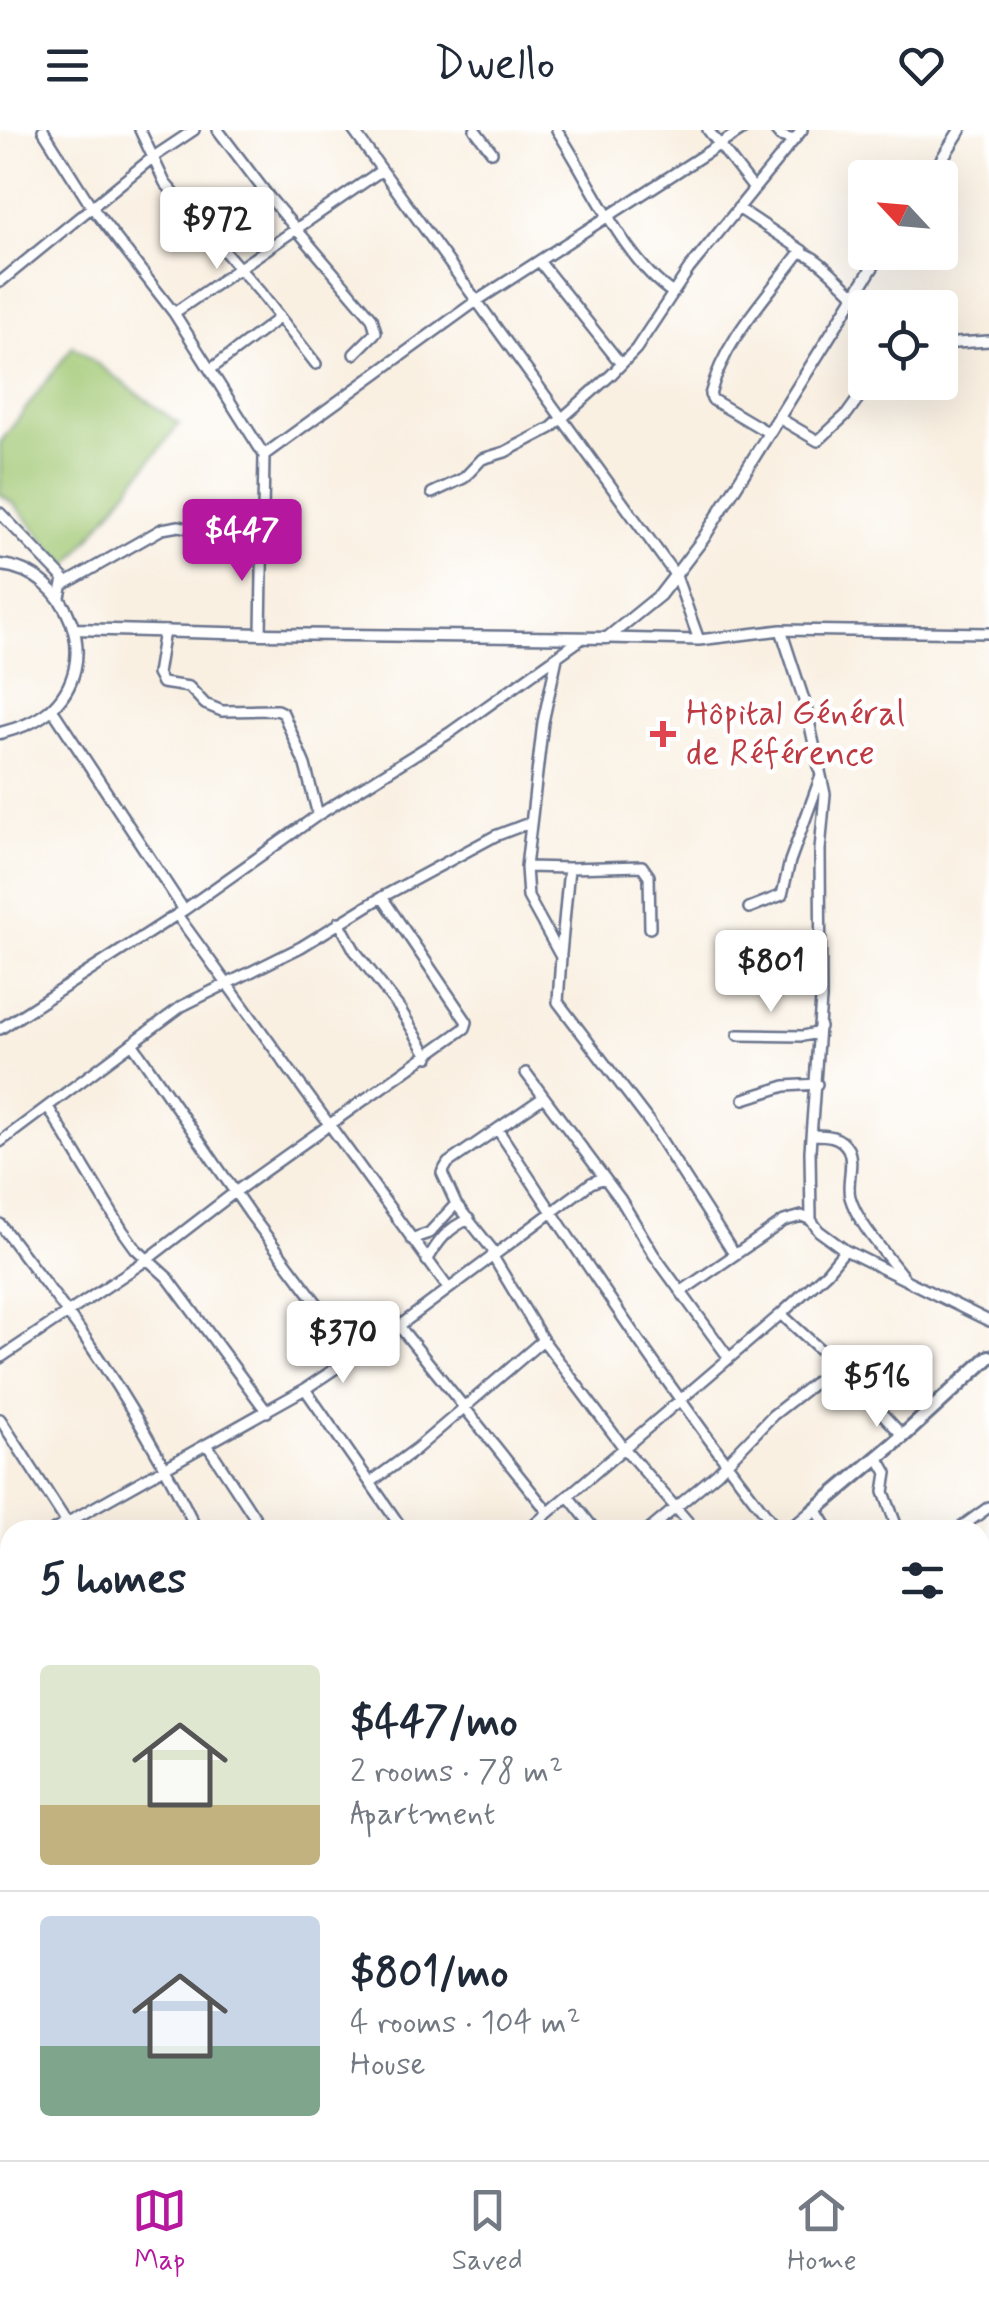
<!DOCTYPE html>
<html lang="en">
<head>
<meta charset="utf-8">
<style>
	body { margin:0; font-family:Mynerve,sans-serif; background:#f2f2f3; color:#1f2937; height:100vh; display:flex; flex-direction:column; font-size:38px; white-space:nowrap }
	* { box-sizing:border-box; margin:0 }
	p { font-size:32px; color:#747a83 }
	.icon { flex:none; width:55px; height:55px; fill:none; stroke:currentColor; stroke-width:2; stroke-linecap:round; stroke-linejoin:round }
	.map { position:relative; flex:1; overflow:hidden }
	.details { position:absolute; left:0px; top:1390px; width:990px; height:640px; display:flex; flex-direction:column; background:#fff; border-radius:30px 30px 0 0; box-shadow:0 10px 40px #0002 }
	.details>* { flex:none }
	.needle { width:65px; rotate:296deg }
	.tools { position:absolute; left:848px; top:30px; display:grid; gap:20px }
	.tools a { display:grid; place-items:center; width:110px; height:110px; border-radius:10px; background:#fff; box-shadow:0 10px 40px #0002; font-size:50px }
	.price { position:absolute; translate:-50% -85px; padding:0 22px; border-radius:10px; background:#fff; color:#222; font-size:32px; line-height:65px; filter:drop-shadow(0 2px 5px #0008) }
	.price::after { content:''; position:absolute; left:50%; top:60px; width:30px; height:22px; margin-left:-15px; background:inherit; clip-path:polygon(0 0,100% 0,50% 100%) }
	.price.on { background:#b5179e; color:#fff }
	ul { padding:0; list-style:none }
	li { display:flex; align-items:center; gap:30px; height:250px; padding:0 40px }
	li+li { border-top:2px solid #e0e1e3 }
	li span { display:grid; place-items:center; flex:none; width:280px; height:200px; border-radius:10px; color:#555 }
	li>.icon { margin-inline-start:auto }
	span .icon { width:120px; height:120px; fill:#fffc; stroke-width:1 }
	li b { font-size:42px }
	h2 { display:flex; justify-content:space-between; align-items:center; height:120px; padding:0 40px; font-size:42px }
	header { display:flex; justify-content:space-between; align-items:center; height:130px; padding:0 40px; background:#fff; font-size:45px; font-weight:600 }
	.tabs { display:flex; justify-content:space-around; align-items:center; height:140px; border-top:2px solid #e0e1e3; background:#fff; font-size:28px; color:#747a83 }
	.tabs a { display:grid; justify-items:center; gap:5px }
	.tabs .on { color:#b5179e }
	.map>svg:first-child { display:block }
	.green { fill:#a1c873; stroke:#5e7c68; stroke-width:2.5 }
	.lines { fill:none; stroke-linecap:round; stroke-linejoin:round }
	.minor-casing { stroke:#69738c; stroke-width:14 }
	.tertiary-casing { stroke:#69738c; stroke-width:15 }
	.secondary-casing { stroke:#69738c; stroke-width:18 }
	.minor { stroke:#fff; stroke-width:9 }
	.tertiary { stroke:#fff; stroke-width:10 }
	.secondary { stroke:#fff; stroke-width:12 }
	.health-dot { fill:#e0444e; stroke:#fff; stroke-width:4 }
	.labels { text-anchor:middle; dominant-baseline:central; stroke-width:9; stroke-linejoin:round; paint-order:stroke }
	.health-label { font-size:35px; fill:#be3a42; stroke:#fff; text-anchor:start }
</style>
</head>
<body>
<header><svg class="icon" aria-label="menu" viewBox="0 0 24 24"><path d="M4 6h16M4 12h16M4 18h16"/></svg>Dwello<svg class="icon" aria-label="heart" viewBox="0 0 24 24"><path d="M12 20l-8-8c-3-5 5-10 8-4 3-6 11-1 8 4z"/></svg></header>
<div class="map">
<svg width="989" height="2030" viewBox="0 0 989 2030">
	<rect width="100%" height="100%" fill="#fff"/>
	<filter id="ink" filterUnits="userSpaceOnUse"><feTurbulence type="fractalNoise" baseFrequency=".01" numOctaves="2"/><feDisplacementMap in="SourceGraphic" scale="20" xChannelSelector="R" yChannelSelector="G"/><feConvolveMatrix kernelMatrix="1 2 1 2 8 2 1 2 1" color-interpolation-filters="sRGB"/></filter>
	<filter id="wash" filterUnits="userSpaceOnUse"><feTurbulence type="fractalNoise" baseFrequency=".0048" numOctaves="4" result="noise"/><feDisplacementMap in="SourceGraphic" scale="40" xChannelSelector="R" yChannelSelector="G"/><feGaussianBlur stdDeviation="2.25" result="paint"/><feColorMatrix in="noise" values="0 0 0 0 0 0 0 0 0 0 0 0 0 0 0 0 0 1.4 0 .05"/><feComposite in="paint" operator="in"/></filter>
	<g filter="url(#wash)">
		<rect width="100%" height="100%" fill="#f9f0e2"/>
		<path class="green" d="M73 216 179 294 67 437 15 375 0 364V313Z"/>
	</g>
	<g filter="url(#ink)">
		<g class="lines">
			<g class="minor-casing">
				<path id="minor" d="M43 0 91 76 174 183 264 325 261 504
					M140 0 165 53 260 162 316 234
					M218 0 269 67 372 188 376 202 354 224
					M353 0 676 446 699 510
					M475 0 492 22
					M557 0C590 50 625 132 673 163
					M708 0 754 59
					M775 0 780 6 794 10
					M738 78 803 121
					M539 131 621 234
					M0 152 152 28 194 0
					M174 183 382 40
					M940 214 989 211
					M211 239 279 188
					M779 288 818 311 847 284 870 252
					M769 303 713 270 710 265C724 209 767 167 800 122 821 126 849 164 870 178
					M264 325 475 172 742 0
					M432 363 464 348 482 329 505 322 551 298 611 245 636 219 689 139 802 0
					M0 383 64 449 60 467
					M65 454 162 399 179 396 204 402 262 405
					M781 500 805 573 825 664 820 720 821 869 810 1021 811 1090 819 1101 845 1120 989 1191
					M164 501 157 544 162 553 189 557 205 574 222 581 277 580 283 583 305 635 318 685
					M607 508 699 510 781 500 989 503
					M557 528 543 592 526 737 528 767 561 827 558 872 650 993 734 1124
					M52 579 184 780
					M526 737 569 738 561 824
					M569 738 642 736 649 746 650 798
					M749 778 782 765 790 731 821 646
					M177 785 448 1158
					M339 792 355 821 400 879 429 927
					M0 899 184 780 318 685 451 602 580 510
					M738 905 803 906 816 903 820 897
					M132 913 250 1084 355 1224
					M526 943 621 1070 654 1125 729 1228
					M744 969 785 956 817 954
					M48 977 123 1101 136 1119 168 1148 267 1282
					M498 1000C587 1136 677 1272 778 1400
					M812 1005C826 1005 840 1005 848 1019 855 1034 846 1052 850 1067 857 1093 888 1126 904 1148
					M0 1012 182 876 301 817 382 767 495 706 529 693
					M0 1094C29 1133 61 1172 88 1212 129 1272 165 1335 197 1400
					M411 1109 429 1103 456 1074
					M495 1123 456 1074 442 1043 448 1033 544 967
					M492 1125 543 1210 624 1318 695 1400
					M427 1131C438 1111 448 1098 469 1089
					M682 1161 784 1091 802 1086 811 1090
					M781 1184 837 1235 903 1306
					M399 1196 548 1382
					M0 1228 148 1129 235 1062 465 898 467 892 382 767
					M305 1259 403 1400
					M0 1289 67 1393
					M208 1316 263 1400
					M878 1327 887 1343 884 1362 898 1400
					M371 1352 416 1319 543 1210
					M568 1366 595 1400
					M816 1379 829 1400
					M54 1400 305 1259 399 1196 591 1053 603 1048
					M528 1400 781 1184 827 1142 845 1120
					M649 1400 717 1343 773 1285 837 1235
					M957 1400 989 1377
					M0 1430 10 1424
					M980 1500 989 1495
					M0 1539 10 1554
					M980 1595 989 1585
					M980 1644 987 1649 984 1717 980 1718
					M0 1650 10 1642
					M0 1752 10 1767
					M0 1866 10 1879
					M980 1882 989 1877
					M0 1899 10 1892
					M0 1977 10 1970
					M117 2020 125 2030
					M328 2020 335 2030
					M536 2026 543 2020
					M356 2030 368 2020
					M518 2030 531 2021
					M649 2030 664 2020
					M764 2030 777 2020
					M900 2030 912 2020"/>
			</g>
			<g class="tertiary-casing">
				<path id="tertiary" d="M930 48 960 0
					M0 435C69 441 105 533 49 581 34 593 19 598 0 603
					M75 499 261 504 607 508 660 465 703 409 882 122"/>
			</g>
			<g class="secondary-casing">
				<path id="secondary" d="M791 1400 903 1306 989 1227
					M81 2030 92 2020"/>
			</g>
			<use href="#minor" class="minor"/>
			<use href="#tertiary" class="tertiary"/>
			<use href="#secondary" class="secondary"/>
		</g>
	</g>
	<path class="health-dot" d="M658 589h10v10h10v10h-10v10h-10v-10h-10v-10h10z"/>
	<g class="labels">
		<g class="health-label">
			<text x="686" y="584">Hôpital Général<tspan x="686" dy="40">de Référence</tspan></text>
		</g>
	</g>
</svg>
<div class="tools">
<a><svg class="needle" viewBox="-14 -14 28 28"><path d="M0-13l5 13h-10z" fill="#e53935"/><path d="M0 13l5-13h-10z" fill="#747a83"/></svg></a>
<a><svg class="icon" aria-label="locate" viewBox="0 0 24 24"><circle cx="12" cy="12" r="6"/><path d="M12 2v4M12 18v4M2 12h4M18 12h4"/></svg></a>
</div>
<b class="price" style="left:217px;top:142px">$972</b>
<b class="price on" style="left:242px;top:454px">$447</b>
<b class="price" style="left:771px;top:885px">$801</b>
<b class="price" style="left:343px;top:1256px">$370</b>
<b class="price" style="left:877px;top:1300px">$516</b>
<section class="details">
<h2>5 homes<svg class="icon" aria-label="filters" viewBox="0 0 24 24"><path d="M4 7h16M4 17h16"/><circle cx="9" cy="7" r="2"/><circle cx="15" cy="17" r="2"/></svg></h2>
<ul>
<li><span style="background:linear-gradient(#dfe7d0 70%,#c2b280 0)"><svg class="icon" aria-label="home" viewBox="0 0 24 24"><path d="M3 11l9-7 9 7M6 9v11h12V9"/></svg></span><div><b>$447/mo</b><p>2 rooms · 78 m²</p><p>Apartment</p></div></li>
<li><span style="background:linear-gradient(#c9d6e8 65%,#7fa58c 0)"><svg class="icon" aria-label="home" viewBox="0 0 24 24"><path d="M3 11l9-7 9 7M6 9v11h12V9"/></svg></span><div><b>$801/mo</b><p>4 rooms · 104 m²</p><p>House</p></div></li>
</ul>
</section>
</div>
<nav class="tabs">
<a class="on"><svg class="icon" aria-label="map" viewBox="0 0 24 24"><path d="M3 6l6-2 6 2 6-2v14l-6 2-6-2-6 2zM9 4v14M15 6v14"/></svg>Map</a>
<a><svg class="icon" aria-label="saved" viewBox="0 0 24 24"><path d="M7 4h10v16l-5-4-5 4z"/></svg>Saved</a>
<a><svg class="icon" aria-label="home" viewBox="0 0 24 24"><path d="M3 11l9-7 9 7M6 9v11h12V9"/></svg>Home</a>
</nav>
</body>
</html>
